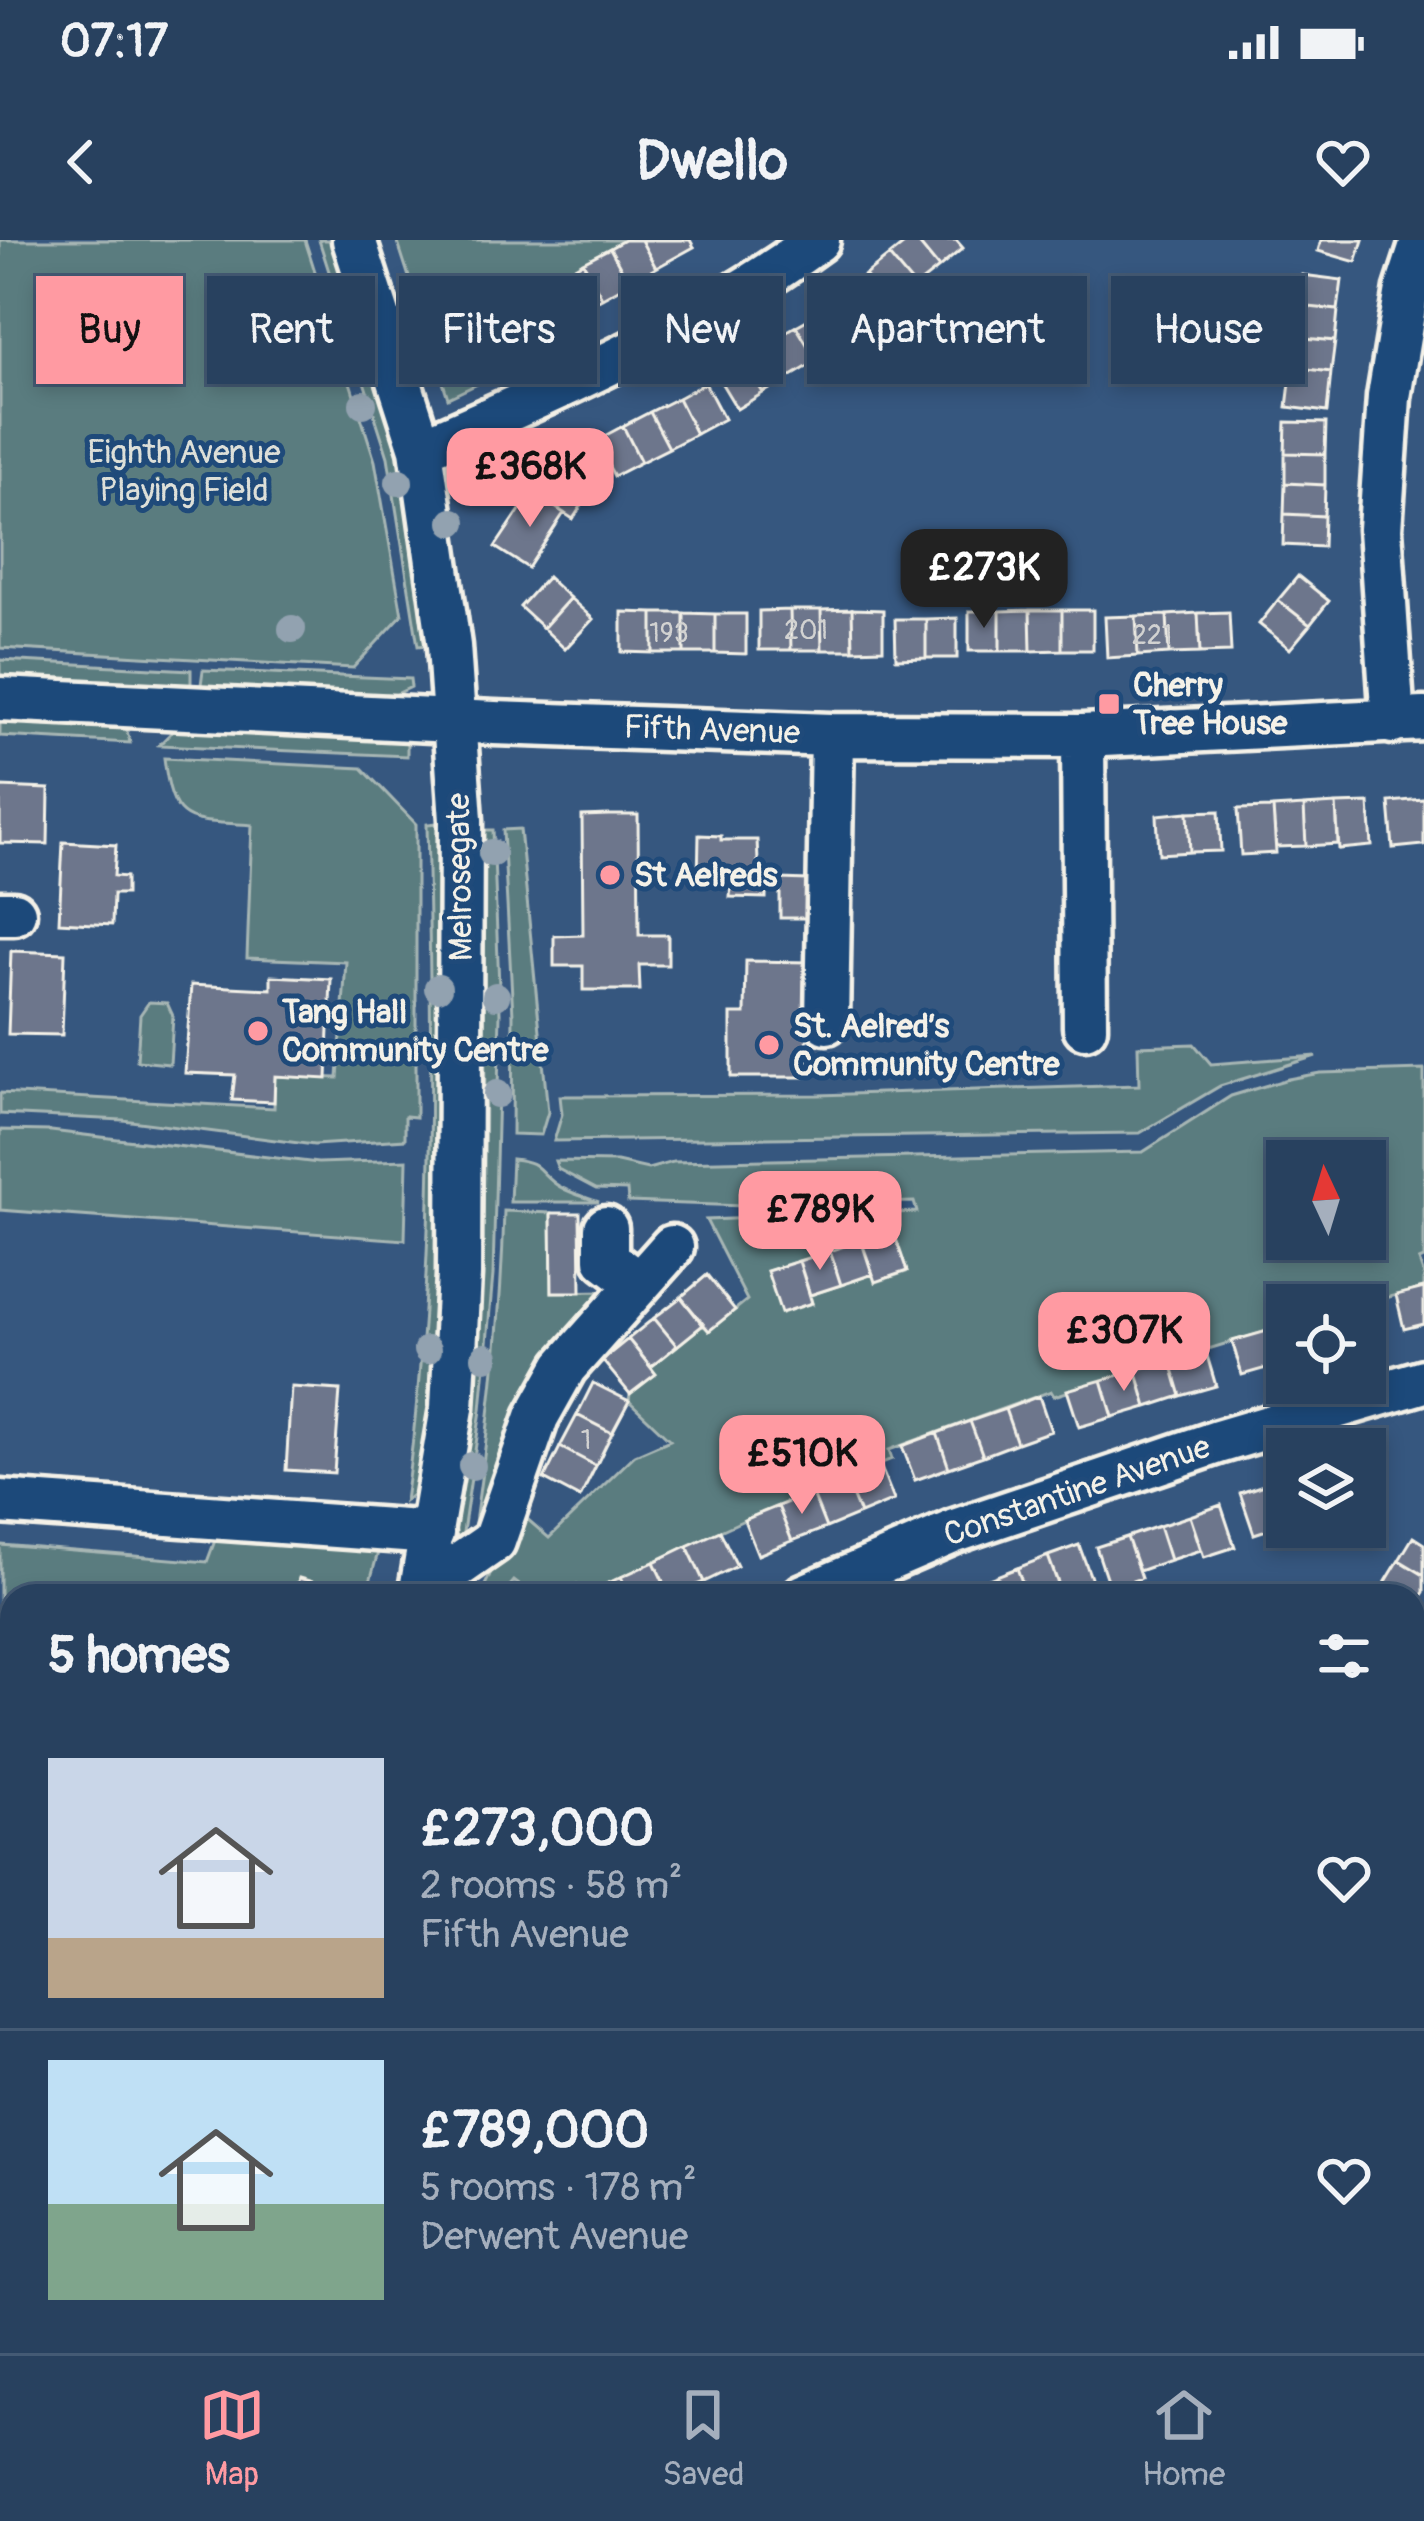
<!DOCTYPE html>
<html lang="en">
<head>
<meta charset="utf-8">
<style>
	body { margin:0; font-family:Pangolin,sans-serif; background:#304865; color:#f1f3f6; height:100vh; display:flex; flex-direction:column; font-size:45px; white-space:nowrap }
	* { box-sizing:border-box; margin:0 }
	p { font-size:39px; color:#a5afbd }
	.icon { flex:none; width:66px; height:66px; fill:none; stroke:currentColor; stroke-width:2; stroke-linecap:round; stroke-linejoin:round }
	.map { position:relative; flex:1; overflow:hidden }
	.details { position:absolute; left:0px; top:1344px; width:1425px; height:771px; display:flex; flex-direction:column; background:#28415f; border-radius:36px 36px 0 0; box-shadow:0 6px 18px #0003,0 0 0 3px #445a74 }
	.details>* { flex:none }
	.hud { position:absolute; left:36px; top:36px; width:1353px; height:108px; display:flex; gap:24px }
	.needle { width:78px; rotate:356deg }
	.buttons { position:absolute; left:1266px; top:900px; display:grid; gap:24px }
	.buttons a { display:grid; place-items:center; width:120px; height:120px; border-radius:0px; background:#28415f; box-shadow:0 6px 18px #0003,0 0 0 3px #445a74; font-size:60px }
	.price { position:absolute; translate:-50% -102px; padding:0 27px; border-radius:24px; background:#ff9aa2; color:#111; font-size:39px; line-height:78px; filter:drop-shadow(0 3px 6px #0008) }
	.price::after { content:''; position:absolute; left:50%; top:72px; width:36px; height:27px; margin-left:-18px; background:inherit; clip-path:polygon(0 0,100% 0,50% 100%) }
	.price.selected { background:#222; color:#fff }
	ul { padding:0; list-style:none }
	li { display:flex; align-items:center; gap:36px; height:300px; padding:0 48px }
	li+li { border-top:3px solid #445a74 }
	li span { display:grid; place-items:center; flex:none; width:336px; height:240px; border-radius:0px; color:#555 }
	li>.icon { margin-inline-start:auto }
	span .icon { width:144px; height:144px; fill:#fffc; stroke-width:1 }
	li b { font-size:51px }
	h2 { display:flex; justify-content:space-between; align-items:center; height:144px; padding:0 48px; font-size:51px }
	.pill { padding:0 42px; border-radius:0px; background:#28415f; box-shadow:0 6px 18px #0003,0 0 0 3px #445a74; font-size:42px; line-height:108px }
	.pill.selected { background:#ff9aa2; color:#111 }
	.status { display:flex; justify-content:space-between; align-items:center; height:84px; padding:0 60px; background:#28415f; direction:ltr }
	.status svg { height:33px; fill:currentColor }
	header { display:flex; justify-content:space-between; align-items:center; height:156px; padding:0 48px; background:#28415f; font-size:54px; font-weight:700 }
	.menu { display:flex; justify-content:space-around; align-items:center; height:168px; border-top:3px solid #445a74; background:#28415f; font-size:33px; color:#a5afbd }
	.menu a { display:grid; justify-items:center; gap:6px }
	.menu .selected { color:#ff9aa2 }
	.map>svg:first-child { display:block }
	.green { fill:#5a7b7f; stroke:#a7b6b4; stroke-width:3; fill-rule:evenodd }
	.building { fill:#6d768c; stroke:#f4f1e8; stroke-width:3 }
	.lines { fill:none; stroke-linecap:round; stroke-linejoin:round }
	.minor-casing { stroke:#f4f1e8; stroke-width:51 }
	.minor { stroke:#1f4a7a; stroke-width:42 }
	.tree { fill:#92a2b0 }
	.poi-dot { fill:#ff9aa2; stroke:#1f4a7a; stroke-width:4.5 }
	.labels { text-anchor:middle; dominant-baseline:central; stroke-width:10; stroke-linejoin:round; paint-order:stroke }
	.number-label { font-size:27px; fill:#d2d2d1 }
	.park-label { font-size:33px; fill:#dddfd8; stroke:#1f4a7a }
	.poi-label { font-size:33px; font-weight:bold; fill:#f4f1e8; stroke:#1f4a7a; text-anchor:start }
	.street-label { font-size:33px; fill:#f4f1e8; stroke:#1f4a7a }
</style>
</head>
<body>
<div class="status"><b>07:17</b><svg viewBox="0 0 49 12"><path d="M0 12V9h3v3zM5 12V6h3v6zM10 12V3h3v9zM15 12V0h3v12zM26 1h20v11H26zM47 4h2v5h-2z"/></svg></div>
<header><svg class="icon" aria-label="back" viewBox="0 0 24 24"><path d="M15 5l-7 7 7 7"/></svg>Dwello<svg class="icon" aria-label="heart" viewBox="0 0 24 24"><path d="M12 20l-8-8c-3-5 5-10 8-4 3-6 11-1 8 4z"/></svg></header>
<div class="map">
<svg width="1424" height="2113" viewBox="0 0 1424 2113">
	<rect width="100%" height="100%" fill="#36577f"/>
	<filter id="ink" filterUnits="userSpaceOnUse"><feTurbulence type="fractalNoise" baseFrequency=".00833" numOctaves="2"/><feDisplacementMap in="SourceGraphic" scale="24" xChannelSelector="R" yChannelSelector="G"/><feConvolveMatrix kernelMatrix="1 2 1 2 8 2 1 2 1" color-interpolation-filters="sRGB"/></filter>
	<g filter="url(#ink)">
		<path class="green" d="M0 0H305L375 221 402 375 353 428 0 408Z
			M319 0H334L402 215 430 405 418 406 388 217Z
			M397 0H624L545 44 574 98 448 158Z
			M0 420 191 430V451L0 441Z
			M203 430 410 439 411 447 384 460 200 452Z
			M0 474 115 482 127 491 130 503 0 496Z
			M180 484 378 492 407 501V516L159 505Z
			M164 518 362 528 416 584V877L405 876V899L314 905 123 880 0 874V853L274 868 275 836 338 838 346 722 247 718 252 585C189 580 173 589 164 518Z
			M438 583C445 805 450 1027 421 1247L405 1261C437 1037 432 809 427 584Z
			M520 589 548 872 541 895 512 894 513 775 503 590Z
			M480 590H493L500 773 493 1035 481 1170 462 1299 446 1329C492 1085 488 837 480 590Z
			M149 762 167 763 173 776 170 824 137 821 140 775Z
			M1194 804 1211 824 1316 816 1220 846 1140 893 554 901 562 874 560 856 818 855 1139 845 1138 806Z
			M1424 830V1019L1419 1021 1424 1035V1048L1358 1065H1287V1085L1054 1156 1051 1151 889 1210 892 1219 744 1280 589 1352V1356H584L577 1344 571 1346 575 1356H534L514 1341 501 1356H480L519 1272 549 1298 635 1215 670 1200 629 1161 630 1154 655 1134 651 1127 703 1085 709 1091 747 1060 706 980 917 972 914 962 745 966 628 962 627 950 596 949 558 929 555 921 617 922 648 929 673 922 1143 912 1231 856 1288 839 1320 833ZM1287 921H1365V999H1287ZM893 990 906 1032 876 1042 873 1034 810 1055 812 1063 768 1031Z
			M0 890 51 891 318 923 407 920 405 1000 0 970Z
			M512 919C539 922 535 927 553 942 565 952 585 957 599 962H510Z
			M504 971 551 973 552 1052 603 1051 608 1054 471 1310C488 1195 501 1087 504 971Z
			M220 1287 380 1305 366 1356H335L299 1339 294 1356H12V1640L8 1643 12 1649V1676L0 1684V1305L207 1322Z
			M12 1896V2103H68L91 2109 94 2103H130L128 2113H0V1904Z"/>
		<path class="building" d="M624 0H641L656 28 629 43 610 8Z
			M641 0H690L694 7 656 28Z
			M909 0H916L939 28 915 47 889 16Z
			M916 0H956L963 8 939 28Z
			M1321 0H1363L1356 22 1318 11Z
			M610 8 629 43 602 58 583 22Z
			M889 16 915 47 890 67 865 35Z
			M583 22 602 58 575 73 556 38Z
			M865 35 890 67 866 86 841 55Z
			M1302 35 1342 40 1338 70 1299 66Z
			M1299 66 1338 70 1335 101 1295 97Z
			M823 71 843 105 817 121 796 86Z
			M796 86 817 121 790 137 769 102Z
			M1295 97 1335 101 1331 132 1292 127Z
			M769 102 790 137 763 153 743 118Z
			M743 118 763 153 737 169 716 134Z
			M1292 127 1331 132 1327 172 1287 167Z
			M705 143 724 179 696 194 678 158Z
			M678 158 696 194 669 208 650 172Z
			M650 172 669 208 641 222 623 186Z
			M1286 182 1326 183 1325 214 1285 213Z
			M623 186 641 222 614 236 595 201Z
			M585 202 607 241 592 249 573 279 532 252 553 220Z
			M1285 213 1325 214V245L1285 243Z
			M1285 243 1325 245 1324 276 1284 274Z
			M532 252 564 273 528 328 495 307Z
			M1284 274 1324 276 1323 307 1283 305Z
			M1298 336 1329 361 1310 385 1278 360Z
			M547 337 570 358 543 388 520 367Z
			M570 358 593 379 565 409 543 388Z
			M1278 360 1310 385 1290 409 1259 384Z
			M852 369 853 410H822L821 370Z
			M852 369 883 370V409L853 410Z
			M790 370H821L822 410H791Z
			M790 370 791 410H759V371Z
			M1030 370H1062V410L1031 411Z
			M1030 370 1031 411H1000V371Z
			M1062 370H1093V410H1062Z
			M969 371H1000V411H969Z
			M622 372 653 373V413L622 412Z
			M1229 372 1231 412 1200 413 1198 373Z
			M653 373H684V413H653Z
			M684 373 715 374V413H684Z
			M1198 373 1200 413 1169 414 1167 375Z
			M715 374H746V414L715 413Z
			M1167 375 1169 414 1138 416 1136 376Z
			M1136 376 1138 416 1107 418 1105 377Z
			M957 378V418H926V379Z
			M895 379H926V418L896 419Z
			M0 547 49 549 48 604 0 603Z
			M1424 559V605L1393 608 1389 562Z
			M1369 563 1372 606 1339 609 1336 564Z
			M1336 564 1338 604 1306 606 1304 566Z
			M1304 566 1306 606 1276 607 1273 568Z
			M1273 568 1276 613 1241 615 1238 569Z
			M1219 571 1221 611 1190 612 1188 572Z
			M1188 572 1190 612 1159 614 1157 575Z
			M609 575H638L639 695H668V725H639L640 750H583V726H554V696L583 695 582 576Z
			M699 595 721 596V600H757L759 643H766V658L730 657 731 642 698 641Z
			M63 602 116 605 114 636 126 637V654H113L112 685 59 682Z
			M780 639 808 640V678H780Z
			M11 711 65 713 62 795 8 794Z
			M746 721 808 722 807 837H731V774H745Z
			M271 736 331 739 327 839 275 836 274 862 232 860 235 835 185 833 191 745 271 749Z
			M551 973H580L581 1052H552Z
			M893 990 907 1031 875 1042 861 1000Z
			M861 1000 873 1034 841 1045 830 1011Z
			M830 1011 841 1045 810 1055 799 1021Z
			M799 1021 812 1063 781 1073 767 1031Z
			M707 1035 735 1070 709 1091 681 1057Z
			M1424 1048V1084L1404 1089 1396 1055Z
			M681 1057 703 1085 677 1106 654 1078Z
			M1370 1061 1380 1095 1365 1100V1065H1358Z
			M654 1078 677 1106 651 1127 628 1099Z
			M1287 1085V1122L1277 1125 1267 1091Z
			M1267 1091 1277 1125 1242 1135 1232 1101Z
			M628 1099 656 1134 630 1154 602 1120Z
			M1205 1109 1216 1146 1181 1156 1170 1119Z
			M1170 1119 1181 1156 1147 1167 1136 1130Z
			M1136 1130 1147 1167 1113 1177 1102 1140Z
			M1102 1140 1113 1177 1079 1187 1067 1150Z
			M593 1143 629 1161 612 1193 577 1175Z
			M291 1147 340 1150 334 1233 286 1230Z
			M1039 1156 1051 1191 1017 1203 1005 1169Z
			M1005 1169 1017 1203 983 1216 970 1181Z
			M577 1175 612 1193 596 1226 560 1207Z
			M970 1181 983 1216 949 1228 937 1193Z
			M937 1193 949 1228 915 1240 902 1206Z
			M560 1207 596 1226 580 1258 544 1239Z
			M1367 1212 1380 1254 1365 1259V1213Z
			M880 1225 894 1260 860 1274 845 1238Z
			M845 1238 860 1274 826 1288 812 1252Z
			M1272 1242 1285 1284 1254 1294 1240 1253Z
			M812 1252 826 1288 792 1301 778 1266Z
			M1221 1265 1235 1307 1204 1317 1190 1276Z
			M778 1266 792 1301 758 1315 744 1280Z
			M1190 1276 1201 1310 1170 1320 1159 1286Z
			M1159 1286 1170 1320 1139 1331 1127 1297Z
			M720 1291 737 1326 704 1342 687 1306Z
			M1127 1297 1141 1338 1110 1349 1096 1307Z
			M1413 1297 1424 1304V1335L1399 1320Z
			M1079 1305 1094 1346 1063 1356 1048 1316Z
			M687 1306 704 1342 670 1356 654 1322Z
			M1048 1316 1060 1350 1045 1356H1027L1017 1328Z
			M1399 1320 1424 1335V1352L1417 1362 1413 1356H1407L1385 1343Z
			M654 1322 670 1356H630L621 1337Z
			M1017 1328 1027 1356H992L986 1340Z
			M621 1337 630 1356H589L588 1353Z
			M299 1338 337 1349 335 1356H294Z
			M986 1340 992 1356H957L955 1351Z
			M1413 1583 1424 1590V1627L1413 1620Z
			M7 1679 12 1687V1724L7 1728 0 1717V1684Z
			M8 1859 12 1865V1896L0 1904V1864Z
			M1420 1919 1424 1922V1966L1413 1958V1930Z
			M397 2103H443L440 2113H395Z
			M640 2103H672L686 2111 634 2113Z
			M1343 2103H1380V2113H1343Z"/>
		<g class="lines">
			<g class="minor-casing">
				<path id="minor" d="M354 0 421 209 449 406 461 580 459 1035 452 1168 420 1356
					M421 209C558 149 697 89 818 0
					M0 459 494 483 832 495 1083 496 1424 479
					M1393 482 1380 289 1389 157 1407 49 1423 0
					M1083 496 1085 787
					M0 673H14
					M827 782 832 495
					M606 988V1019L639 1044
					M0 1262 432 1293
					M422 1351 494 1301 537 1177 565 1127 672 1007
					M804 1356 955 1291 1218 1202 1424 1141
					M1413 1474 1424 1457
					M0 1798 12 1789
					M183 2113 186 2103
					M981 2113 991 2103"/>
			</g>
			<use href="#minor" class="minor"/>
		</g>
		<g class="tree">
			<circle cx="329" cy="90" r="14"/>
			<circle cx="363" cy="164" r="14"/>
			<circle cx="399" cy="242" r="14"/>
			<circle cx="453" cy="282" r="14"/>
			<circle cx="292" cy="389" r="14"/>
			<circle cx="492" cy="613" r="14"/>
			<circle cx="438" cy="748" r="14"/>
			<circle cx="496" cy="756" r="14"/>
			<circle cx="497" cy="854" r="14"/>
			<circle cx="427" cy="1110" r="14"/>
			<circle cx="485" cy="1117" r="14"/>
			<circle cx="472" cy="1226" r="14"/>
		</g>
	</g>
	<g class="poi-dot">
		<rect x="1097" y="452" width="24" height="24" rx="6"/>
		<circle cx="610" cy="635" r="12"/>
		<circle cx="258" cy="791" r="12"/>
		<circle cx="769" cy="805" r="12"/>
	</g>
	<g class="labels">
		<g class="number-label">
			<text x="806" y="390">201</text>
			<text x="669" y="393">193</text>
			<text x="1152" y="395">221</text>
			<text x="586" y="1200">1</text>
		</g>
		<g class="park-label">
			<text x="184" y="212">Eighth Avenue<tspan x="184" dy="38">Playing Field</tspan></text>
		</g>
		<g class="poi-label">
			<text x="1133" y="445">Cherry<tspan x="1133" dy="38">Tree House</tspan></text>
			<text x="634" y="635">St Aelreds</text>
			<text x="282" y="772">Tang Hall<tspan x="282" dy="38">Community Centre</tspan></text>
			<text x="793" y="786">St. Aelred’s<tspan x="793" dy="38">Community Centre</tspan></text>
		</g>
		<g class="street-label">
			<text transform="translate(712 490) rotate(2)">Fifth Avenue</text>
			<text transform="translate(460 637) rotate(-91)">Melrosegate</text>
			<text transform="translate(1077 1251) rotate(-19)">Constantine Avenue</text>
		</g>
	</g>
</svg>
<div class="buttons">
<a><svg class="needle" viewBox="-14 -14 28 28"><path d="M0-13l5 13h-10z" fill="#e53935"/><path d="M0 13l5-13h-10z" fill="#a5afbd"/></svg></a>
<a><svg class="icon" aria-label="locate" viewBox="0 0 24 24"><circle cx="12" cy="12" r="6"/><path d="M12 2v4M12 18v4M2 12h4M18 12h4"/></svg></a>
<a><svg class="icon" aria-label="layers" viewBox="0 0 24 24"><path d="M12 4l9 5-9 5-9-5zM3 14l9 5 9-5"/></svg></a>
</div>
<b class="price" style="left:530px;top:290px">£368K</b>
<b class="price selected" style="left:984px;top:391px">£273K</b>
<b class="price" style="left:820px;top:1033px">£789K</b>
<b class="price" style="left:1124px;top:1154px">£307K</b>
<b class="price" style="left:802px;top:1277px">£510K</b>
<div class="hud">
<a class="pill selected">Buy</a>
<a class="pill">Rent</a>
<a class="pill">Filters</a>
<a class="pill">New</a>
<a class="pill">Apartment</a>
<a class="pill">House</a>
</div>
<section class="details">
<h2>5 homes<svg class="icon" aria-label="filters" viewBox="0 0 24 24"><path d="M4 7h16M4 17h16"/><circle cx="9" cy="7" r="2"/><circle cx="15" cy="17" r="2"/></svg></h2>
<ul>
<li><span style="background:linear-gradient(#c9d6e8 75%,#b9a48a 0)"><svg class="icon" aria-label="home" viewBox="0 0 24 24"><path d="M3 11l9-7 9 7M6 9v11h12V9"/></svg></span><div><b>£273,000</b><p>2 rooms · 58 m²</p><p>Fifth Avenue</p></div><svg class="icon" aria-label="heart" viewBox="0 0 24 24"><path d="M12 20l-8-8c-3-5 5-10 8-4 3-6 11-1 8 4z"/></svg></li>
<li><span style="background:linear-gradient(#bfe0f5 60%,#7fa58c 0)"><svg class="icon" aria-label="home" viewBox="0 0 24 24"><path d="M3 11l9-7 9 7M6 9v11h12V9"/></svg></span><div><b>£789,000</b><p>5 rooms · 178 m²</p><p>Derwent Avenue</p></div><svg class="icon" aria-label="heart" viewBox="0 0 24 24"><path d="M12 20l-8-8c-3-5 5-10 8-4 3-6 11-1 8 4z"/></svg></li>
</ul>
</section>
</div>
<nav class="menu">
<a class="selected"><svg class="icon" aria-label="map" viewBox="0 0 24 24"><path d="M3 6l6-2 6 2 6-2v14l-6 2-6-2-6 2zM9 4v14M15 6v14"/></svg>Map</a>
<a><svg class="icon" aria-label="saved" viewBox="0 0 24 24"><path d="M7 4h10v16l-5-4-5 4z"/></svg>Saved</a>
<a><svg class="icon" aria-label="home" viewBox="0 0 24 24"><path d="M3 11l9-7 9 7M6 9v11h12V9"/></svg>Home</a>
</nav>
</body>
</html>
